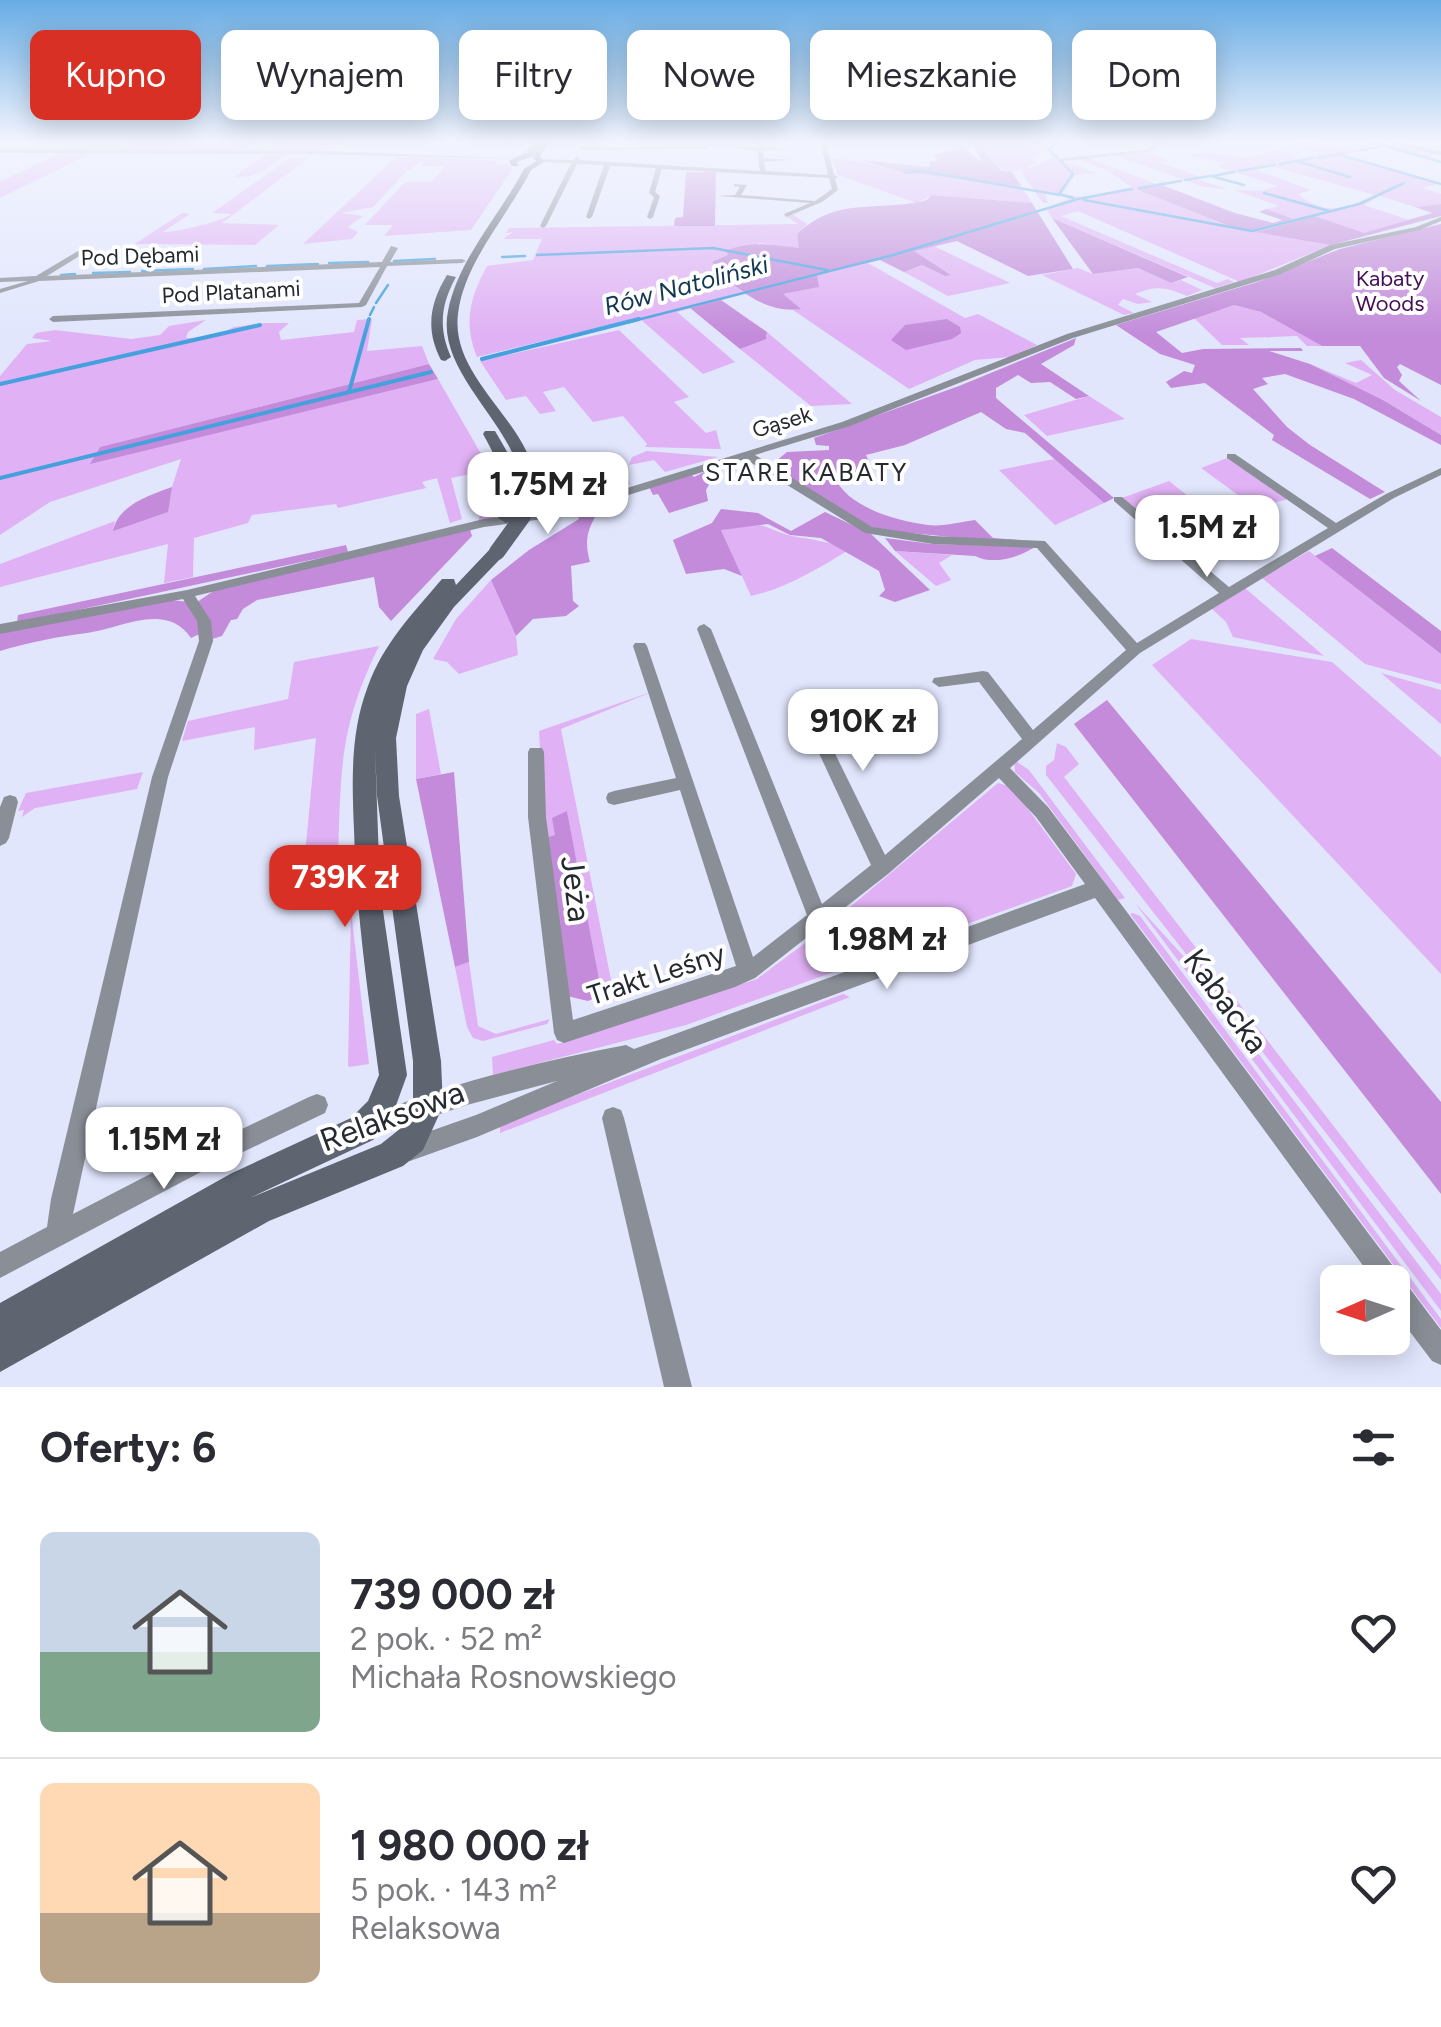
<!DOCTYPE html>
<html lang="pl">
<head>
<meta charset="utf-8">
<style>
	body { margin:0; font-family:Figtree,sans-serif; background:#f2f2f3; color:#2b2b33; height:100vh; display:flex; flex-direction:column; font-size:38px; white-space:nowrap }
	* { box-sizing:border-box; margin:0 }
	p { font-size:32px; color:#7c7c81 }
	.icon { flex:none; width:55px; height:55px; fill:none; stroke:currentColor; stroke-width:2; stroke-linecap:round; stroke-linejoin:round }
	.map { position:relative; height:1387px; overflow:hidden }
	.details { display:flex; flex-direction:column; background:#fff; flex:1 }
	.details>* { flex:none }
	.top-card { position:absolute; left:30px; top:30px; width:1382px; height:90px; display:flex; gap:20px }
	.needle { width:65px; rotate:267deg }
	.buttons { position:absolute; left:1320px; top:1265px; display:grid; gap:20px }
	.buttons a { display:grid; place-items:center; width:90px; height:90px; border-radius:15px; background:#fff; box-shadow:0 5px 25px #0003; font-size:50px }
	.price { position:absolute; translate:-50% -85px; padding:0 22px; border-radius:20px; background:#fff; color:#222; font-size:32px; line-height:65px; filter:drop-shadow(0 2px 5px #0008) }
	.price::after { content:''; position:absolute; left:50%; top:60px; width:30px; height:22px; margin-left:-15px; background:inherit; clip-path:polygon(0 0,100% 0,50% 100%) }
	.price.current { background:#d93025; color:#fff }
	ul { padding:0; list-style:none }
	li { display:flex; align-items:center; gap:30px; height:250px; padding:0 40px }
	li+li { border-top:2px solid #e1e1e2 }
	li span { display:grid; place-items:center; flex:none; width:280px; height:200px; border-radius:15px; color:#555 }
	li>.icon { margin-inline-start:auto }
	span .icon { width:120px; height:120px; fill:#fffc; stroke-width:1 }
	li b { font-size:42px }
	h2 { display:flex; justify-content:space-between; align-items:center; height:120px; padding:0 40px; font-size:42px }
	.chip { padding:0 35px; border-radius:15px; background:#fff; box-shadow:0 5px 25px #0003; font-size:35px; line-height:90px }
	.chip.current { background:#d93025; color:#fff }
	.map>svg:first-child { display:block }
	.green { fill:#e0b1f4; fill-rule:evenodd }
	.forest { fill:#c38bda }
	.lines { fill:none; stroke-linecap:round; stroke-linejoin:round }
	.stream-far1 { stroke:#45a0de; stroke-width:2.5 }
	.stream { stroke:#45a0de; stroke-width:4 }
	.street { fill:#8a8f97; fill-rule:evenodd }
	.secondary { fill:#5e6571; fill-rule:evenodd }
	.secondary-bridge { stroke:#5e6571; stroke-width:16 }
	.labels { text-anchor:middle; dominant-baseline:central; stroke-width:8; stroke-linejoin:round; paint-order:stroke }
	.far-street-label { font-size:22px; fill:#272931; stroke:#fff }
	.far-park-label { font-size:22px; fill:#440f56; stroke:#fff }
	.far-water-label { font-size:25px; font-style:italic; fill:#123852; stroke:#fff }
	.far-neighbourhood-label { font-size:25px; letter-spacing:2.5px; fill:#272931; stroke:#fff }
	.street-label { font-size:28px; fill:#272931; stroke:#fff }
	.near-street-label { font-size:32px; fill:#272931; stroke:#fff }
</style>
</head>
<body>
<div class="map">
<svg width="1441" height="1387" viewBox="0 0 1441 1387">
	<rect width="100%" height="100%" fill="#e2e6fd"/>
	<path class="green" d="M140 141H255L240 151H121Z
		M283 141H343C323 157 316 147 295 153 268 160 271 177 234 177Z
		M977 141H1041L1050 145 1060 141 1050 148 1059 160 1097 173 1075 175 1062 194 1082 197 1131 187 1106 170 1075 158 1087 157 1156 184 1180 180 1183 181 1138 189 1251 230 1293 219 1266 209 1279 206 1234 190 1262 191 1277 186 1235 172 1215 176 1248 186 1211 176 1196 179 1228 189 1204 187 1114 155 1150 152 1168 161 1161 163 1201 177 1230 171 1217 166 1224 163 1191 155C1210 150 1221 155 1240 157 1261 159 1274 143 1295 155L1290 156 1299 159 1324 153 1287 145 1303 141 1354 150 1378 146 1366 141 1436 153 1428 158 1441 163 1384 147 1342 155 1441 183 1422 188 1441 194V204L1415 207 1380 196 1364 205 1409 220 1364 234 1315 216 1331 245 1240 282 1078 211 1061 216 1217 283 1228 279 1234 282 1215 288 1052 218 1046 208 1071 198 1045 193 1048 203H1043L1021 172 1053 158 1048 150 1033 158 1036 163 1024 170 1004 172ZM1271 166 1375 195C1347 210 1323 216 1298 194L1311 190 1254 169Z
		M62 152H94L0 198V182Z
		M397 156 496 161 497 165C506 165 506 162 517 167L506 164 513 168 471 230 384 236 393 225H365L405 182H431L445 167 421 166 427 158 405 173 373 207 341 213 363 216 348 227 358 232 352 239 303 244Z
		M290 158H309L222 223 279 225 255 245 135 244 182 213 190 214 163 232C174 233 223 221 232 214L212 213Z
		M832 158 897 167 903 172 1021 186 1032 203 931 195 917 203 838 175Z
		M792 214 807 224 797 234 800 249 759 243 713 262 744 294 677 312 735 362 703 374 639 318 477 357C463 322 470 298 487 266L533 260 542 239H503L513 232 506 233 509 228 798 224 786 216Z
		M934 246 1010 283 948 296 904 272 922 265 945 276 950 274 913 251Z
		M868 263 965 318 978 314 1037 345 1010 357 975 360 909 389 793 310 799 309 782 294 818 287 817 275Z
		M1078 268 1093 274 1138 268 1171 283 1181 280 1202 290 1187 296C1166 287 1156 285 1135 294L1152 302 1138 304 1123 299 1118 305 1134 313 1124 315 1042 275Z
		M1234 305 1261 312 1322 346H1307L1297 336 1240 338 1249 345H1222L1193 317Z
		M372 319 367 351 422 346 429 364 100 447 91 463 438 379 484 459 495 462C506 481 506 498 495 518L478 522 482 508 476 473 451 478 462 519 450 523 437 478 422 482 426 488 338 508 336 504 252 515 248 523 194 538 193 577 164 583 168 544 0 587V564L115 521 113 530 172 487 181 459 50 502 0 535V376L27 344 52 341 32 338 36 333 55 330 131 339 160 335 169 326 206 320 188 332 186 338 214 337 234 327 265 323H289L279 332 281 340 354 332 357 320Z
		M619 330 689 397 674 402 706 433 716 430 721 449 645 447 647 444 623 416 593 422 564 387 543 392 556 411 540 414 526 396 506 400 480 361Z
		M767 332 852 404 811 406 740 349 767 337Z
		M1361 360 1395 390 1441 417V435L1383 400 1310 364 1356 383 1372 375 1345 363Z
		M1089 396 1125 419 1047 436 1024 415Z
		M647 451 718 457 665 472 654 460 629 465 632 457Z
		M607 455 619 461 630 484 570 505 546 461 562 457 575 478 599 492 624 484Z
		M1230 457 1286 496V500L1253 506 1201 468Z
		M1054 459 1104 503 1055 525 999 470Z
		M1169 481 1218 520 1170 540 1122 498Z
		M744 524C770 524 771 531 792 536 813 540 829 541 849 550 817 569 787 588 751 596L721 530Z
		M895 551 952 555 939 563 951 580 936 586Z
		M1309 551 1441 654V684L1365 664 1262 578Z
		M491 580 516 636 518 655 459 674 447 662 433 659 456 619Z
		M1245 588 1324 656 1233 637 1226 622 1212 609Z
		M1191 639 1332 662 1441 757V974L1152 665Z
		M379 646C339 728 341 769 338 858L304 866 316 738 254 750 255 727 182 741 188 721 288 699 294 662Z
		M1381 673 1441 690V724Z
		M654 691 561 729 615 1000 603 1004 567 811 555 835 545 838 539 731Z
		M429 709 441 774 416 779V714Z
		M1057 743 1066 747 1079 764 1064 777 1441 1265V1280L1046 775V766L1054 760Z
		M1014 760 1029 770 1125 898 1118 900 1039 793 1015 772Z
		M143 772 137 789 35 808 22 817 24 810 18 811 26 793Z
		M998 783 1012 787 1076 874 1072 886 686 1025 493 1075 492 1057 554 1040 557 1044 757 979 825 928Z
		M1135 903 1187 960 1441 1294V1311Z
		M351 911 369 1064 350 1067 348 1066Z
		M1133 913 1140 916 1441 1319V1328L1130 914Z
		M469 962 478 1026 496 1034 550 1019 547 1024 483 1041 473 1038 467 1027 455 967Z
		M843 994 850 997 500 1133V1124Z"/>
	<path class="forest" d="M978 143 1001 171 1012 172 1021 186 903 172 860 160 930 167 929 162 937 161 934 154 963 147 983 163 973 144Z
		M686 172H716L715 226H674L675 218 683 217Z
		M1162 185 1235 213 1273 223 1282 220 1259 212 1266 209 1294 219 1251 230 1232 227 1136 189Z
		M931 195 1032 203 1073 269 1028 276 957 241 914 251 951 275 945 276 922 265 904 272 880 260 817 275 819 287 783 294 801 309C766 314 734 289 712 262L728 255 726 251C750 240 774 245 799 248L797 234C839 195 876 213 927 200Z
		M1441 204V216L1331 245 1256 232 1315 216 1364 233 1432 213 1415 207Z
		M1052 218 1188 277 1171 283 1138 268 1093 274Z
		M1441 224V385L1400 364 1397 367 1402 375 1399 381 1421 401 1384 378 1360 346H1322L1261 312 1234 305 1156 332 1182 353 1203 349 1301 348 1303 351H1269L1310 364 1383 400 1441 435V445L1354 399 1285 374 1262 378 1268 384 1253 389 1287 427 1310 445 1385 492 1370 499 1272 440 1274 435 1205 383 1171 388 1166 382 1184 371 1192 373 1195 365 1160 354 1116 325 1257 282 1340 249Z
		M721 300 767 332 766 339 740 349 690 308Z
		M947 319 960 327 961 333 952 339 906 350 891 340 905 325Z
		M1076 338 1074 345 1041 364 1089 396 1076 399 1050 382 1031 383 1018 375 996 388V398L1114 498 1104 503 1025 433 1006 429 981 412 905 445 866 455 874 473 834 475C845 507 897 521 928 525 942 527 960 522 975 520L993 538 1018 540 992 541 880 530 863 524 770 466 787 452 829 450V446L816 445 814 438 959 386Z
		M429 364 438 379 90 464 100 447Z
		M714 467 716 472 706 490 708 501 669 513 658 494 653 495 649 487 691 474 694 477Z
		M172 487 168 512 113 531C118 505 150 495 172 487Z
		M603 499 618 505 599 510C587 530 584 540 590 562L571 566 573 601 579 606 566 616 533 619 516 636 491 580 529 550 579 519 575 510Z
		M721 509 758 513 791 531 825 512 871 534 930 590 895 602 879 596 885 590 879 571 821 538 790 535 768 524 721 530 742 576 724 569 686 574 673 540 712 523Z
		M470 529 472 536 391 621 379 607 374 577 257 600 243 609 237 619 231 620 222 636 209 640 197 602 215 590Z
		M885 538 932 544 1035 547C1018 558 992 565 975 556L895 551Z
		M346 545 348 552 17 623 18 615Z
		M1332 548 1441 631V654L1315 556Z
		M171 600 189 602 204 632 191 638C166 601 120 629 87 633 56 637 30 642 0 651V633Z
		M1107 700 1441 1102V1194L1074 724Z
		M454 772 469 962 455 967 416 779Z
		M567 811 602 995 588 1001 567 996 545 838 555 835 552 818Z"/>
	<g class="lines">
		<path class="stream-far1" d="M1058 141 1049 149 1073 174 1059 194 1073 198
			M1368 141 1441 162
			M1361 150 1380 147
			M1337 154 1441 184
			M1317 158 1345 153
			M1296 161 1350 177
			M1280 164 1313 158
			M1239 171 1275 165
			M905 173 921 171 1060 195
			M1211 176 1244 185
			M1213 176 1234 172
			M1185 180 1210 176
			M1139 188 1181 181
			M1264 193 1329 211
			M1084 200 1252 231 1359 204 1404 183
			M537 255 713 248 827 270
			M502 257 525 256
			M394 261 435 259
			M329 263 368 262
			M267 266 318 264
			M204 269 256 266
			M142 271 193 269
			M93 273 130 272
			M61 275 75 274
			M376 303 388 285
			M370 315 374 307
			M629 322 893 255 1078 199 1132 189"/>
		<path class="stream" d="M482 359 639 319
			M0 384 260 325
			M349 392 369 319
			M0 478 431 372"/>
		<path class="street" d="M756 141H762V147L788 149 763 151 764 158 790 160 764 162 766 171 828 175 820 141H826L834 175 838 177 835 179 838 190 822 202 786 217 784 214 810 203 718 196 735 195 740 187 734 186V184L747 185 741 195 815 201 832 189 829 178 662 169 655 192 660 196 653 217 650 219 647 217 654 197 649 193 656 168 610 166 592 217 589 219 586 217 604 165 577 164 546 226 543 228 540 226 571 163 541 162 539 159 573 160 577 156 580 158 579 160 760 171 757 151 732 148 757 147Z
			M1157 141H1163L1150 152 1062 161 1059 159 1148 149Z
			M1380 141H1392L1441 151V155Z
			M581 147H705L708 149 579 150Z
			M0 149 306 150 521 159 306 154 0 153Z
			M1441 217V221L1420 230 1335 249 1281 274 1073 338 850 426 755 455 872 527 933 536 1045 541 1137 643 1219 593 1114 501V497H1122L1229 587 1328 528 1227 458V454H1235L1336 523 1386 494 1441 468V475L1394 498 1140 653 1010 768 1048 807 1441 1330V1365L1432 1361 1392 1308V1282H1375L1095 898 661 1059 477 1137 410 1161 402 1157 398 1149 402 1141 476 1115 557 1081 467 1105 374 1136 366 1133 363 1125 366 1117C449 1083 538 1062 626 1045L634 1049 1085 884 1036 817 999 778 888 874 755 978 735 987 564 1043 557 1040 554 1033 528 817V752L530 748H542L544 752 546 817 573 1020 736 966 680 790 614 805 608 803 606 798 608 793 614 791 676 778 633 646 635 643H645L647 646 753 957 807 915 697 629 699 626 704 624 711 629 822 904 871 865 804 721 807 717H817L885 855 1022 739 979 682 939 687 932 682 934 678 983 671 988 672 1033 730 1126 650 1037 548 933 544 865 533 745 459 557 517 484 527 195 596 211 621 213 641 168 777 73 1214 183 1157 309 1097 317 1094 325 1097 328 1105 325 1113 199 1173 0 1278V1252L47 1227 51 1199 152 777 199 641 197 621 183 599 0 634V624L187 590 484 519 552 511 842 422 1067 334 1275 270 1330 245 1416 227Z
			M391 246 398 248 390 262 462 259 466 261 462 263 387 266 366 305 362 307 53 322 49 319 53 316 359 303 380 267 39 281 0 293V289L28 281 0 282V278L36 276 83 248 86 252 47 276 382 262Z
			M10 795 16 797 18 802 9 838 6 843 0 846V807L4 797Z
			M613 1107 621 1110 624 1118 692 1387H664L602 1118 605 1110Z"/>
		<path class="secondary" d="M536 141H550L540 156 544 162 531 170C508 216 464 262 458 314 450 380 533 423 536 486 537 496 533 506 531 516L523 521 517 519 516 511 512 521 506 523 498 518C510 485 499 463 483 434L485 431H495C508 453 521 473 519 499 534 436 434 380 448 311 458 259 500 215 524 169L536 161 532 156 537 149 531 157 517 162 518 166H512L509 161 525 153Z
			M447 275 456 277C441 304 438 328 451 357L445 361 441 360C425 329 430 303 447 275Z
			M497 547 503 548V556L454 607 423 650 407 686 396 738 399 796 441 1061 443 1106 423 1150 403 1166 269 1221 0 1372V1303L232 1173 351 1118 368 1101 379 1075C368 993 356 912 354 830 352 781 350 733 368 686 383 644 413 613 442 579H454L456 585 491 548ZM375 748 377 796 413 1061V1106L401 1128 381 1144 252 1197 373 1140 390 1122 407 1075 380 890Z"/>
		<path class="secondary-bridge" d="M497 552 523 516"/>
	</g>
	<linearGradient id="sky" x2="0" y2="1"><stop stop-color="#67ace4"/><stop offset="0.42" stop-color="#f2f4fe"/><stop offset="1" stop-color="#f2f4fe" stop-opacity="0"/></linearGradient>
	<rect width="1441" height="336" fill="url(#sky)"/>
	<g class="labels">
		<g class="far-street-label">
			<text transform="translate(140 256) rotate(-2)">Pod Dębami</text>
			<text transform="translate(231 292) rotate(-3)">Pod Platanami</text>
			<text transform="translate(782 422) rotate(-17)">Gąsek</text>
		</g>
		<g class="far-park-label">
			<text x="1390" y="278">Kabaty<tspan x="1390" dy="25">Woods</tspan></text>
		</g>
		<g class="far-water-label">
			<text transform="translate(686 285) rotate(-15)">Rów Natoliński</text>
		</g>
		<g class="far-neighbourhood-label">
			<text x="807" y="472">STARE KABATY</text>
		</g>
		<g class="street-label">
			<text transform="translate(656 974) rotate(-18)">Trakt Leśny</text>
		</g>
		<g class="near-street-label">
			<text transform="translate(576 889) rotate(83)">Jeża</text>
			<text transform="translate(1226 1001) rotate(54)">Kabacka</text>
			<text transform="translate(392 1116) rotate(-20)">Relaksowa</text>
		</g>
	</g>
</svg>
<div class="buttons">
<a><svg class="needle" viewBox="-14 -14 28 28"><path d="M0-13l5 13h-10z" fill="#e53935"/><path d="M0 13l5-13h-10z" fill="#7c7c81"/></svg></a>
</div>
<b class="price" style="left:548px;top:537px">1.75M zł</b>
<b class="price" style="left:1207px;top:580px">1.5M zł</b>
<b class="price" style="left:863px;top:774px">910K zł</b>
<b class="price current" style="left:345px;top:930px">739K zł</b>
<b class="price" style="left:887px;top:992px">1.98M zł</b>
<b class="price" style="left:164px;top:1192px">1.15M zł</b>
<div class="top-card">
<a class="chip current">Kupno</a>
<a class="chip">Wynajem</a>
<a class="chip">Filtry</a>
<a class="chip">Nowe</a>
<a class="chip">Mieszkanie</a>
<a class="chip">Dom</a>
</div>
</div>
<section class="details">
<h2>Oferty: 6<svg class="icon" aria-label="filters" viewBox="0 0 24 24"><path d="M4 7h16M4 17h16"/><circle cx="9" cy="7" r="2"/><circle cx="15" cy="17" r="2"/></svg></h2>
<ul>
<li><span style="background:linear-gradient(#c9d6e8 60%,#7fa58c 0)"><svg class="icon" aria-label="home" viewBox="0 0 24 24"><path d="M3 11l9-7 9 7M6 9v11h12V9"/></svg></span><div><b>739 000 zł</b><p>2 pok. · 52 m²</p><p>Michała Rosnowskiego</p></div><svg class="icon" aria-label="heart" viewBox="0 0 24 24"><path d="M12 20l-8-8c-3-5 5-10 8-4 3-6 11-1 8 4z"/></svg></li>
<li><span style="background:linear-gradient(#ffd9b3 65%,#b9a48a 0)"><svg class="icon" aria-label="home" viewBox="0 0 24 24"><path d="M3 11l9-7 9 7M6 9v11h12V9"/></svg></span><div><b>1 980 000 zł</b><p>5 pok. · 143 m²</p><p>Relaksowa</p></div><svg class="icon" aria-label="heart" viewBox="0 0 24 24"><path d="M12 20l-8-8c-3-5 5-10 8-4 3-6 11-1 8 4z"/></svg></li>
</ul>
</section>
</body>
</html>
